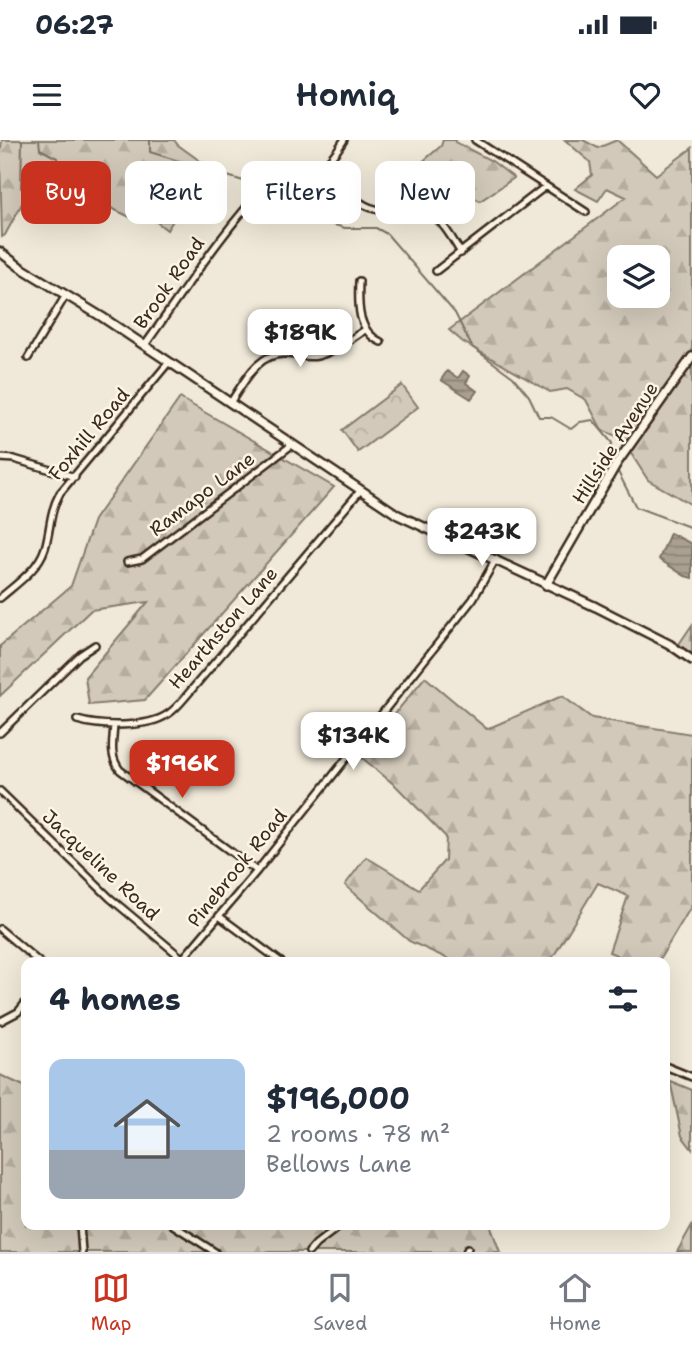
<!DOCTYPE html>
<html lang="en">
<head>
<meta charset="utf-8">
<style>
	body { margin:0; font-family:"Shantell Sans",sans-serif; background:#f2f2f3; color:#1f2937; height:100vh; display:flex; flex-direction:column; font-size:26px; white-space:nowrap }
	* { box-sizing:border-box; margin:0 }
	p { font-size:23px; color:#747a83 }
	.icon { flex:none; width:38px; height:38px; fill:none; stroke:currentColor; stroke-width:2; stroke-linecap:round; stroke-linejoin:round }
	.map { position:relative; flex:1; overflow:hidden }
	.side { position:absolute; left:21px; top:817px; width:649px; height:273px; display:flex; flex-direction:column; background:#fff; border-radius:14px; box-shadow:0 7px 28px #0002 }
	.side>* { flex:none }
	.top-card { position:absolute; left:21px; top:21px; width:651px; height:63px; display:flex; gap:14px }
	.buttons { position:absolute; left:607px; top:105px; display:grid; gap:14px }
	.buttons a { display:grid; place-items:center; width:63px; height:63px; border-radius:14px; background:#fff; box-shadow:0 7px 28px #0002; font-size:35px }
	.price { position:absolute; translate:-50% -60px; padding:0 16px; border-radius:14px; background:#fff; color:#222; font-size:23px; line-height:46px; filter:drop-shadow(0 2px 4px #0008) }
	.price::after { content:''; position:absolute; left:50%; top:42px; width:21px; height:16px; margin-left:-10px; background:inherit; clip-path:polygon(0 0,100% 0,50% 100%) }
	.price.active { background:#c8321e; color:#fff }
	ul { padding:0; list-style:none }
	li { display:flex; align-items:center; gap:21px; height:175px; padding:0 28px }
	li+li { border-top:2px solid #e0e1e3 }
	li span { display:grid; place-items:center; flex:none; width:196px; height:140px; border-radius:14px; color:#555 }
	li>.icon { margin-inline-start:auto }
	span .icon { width:84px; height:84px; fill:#fffc; stroke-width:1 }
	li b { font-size:30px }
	h2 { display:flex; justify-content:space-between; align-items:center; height:84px; padding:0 28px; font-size:30px }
	.chip { padding:0 24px; border-radius:14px; background:#fff; box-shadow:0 7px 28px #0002; font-size:24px; line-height:63px }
	.chip.active { background:#c8321e; color:#fff }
	.status { display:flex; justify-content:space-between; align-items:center; height:49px; padding:0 35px; background:#fff; direction:ltr }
	.status svg { height:19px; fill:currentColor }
	header { display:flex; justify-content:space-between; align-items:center; height:91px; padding:0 28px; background:#fff; font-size:32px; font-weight:600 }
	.tab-bar { display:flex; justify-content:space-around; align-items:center; height:98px; border-top:2px solid #e0e1e3; background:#fff; font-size:19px; color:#747a83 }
	.tab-bar a { display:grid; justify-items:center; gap:4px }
	.tab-bar .active { color:#c8321e }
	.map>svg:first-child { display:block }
	.forest { fill:url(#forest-firs); stroke:#867a6c; stroke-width:2; fill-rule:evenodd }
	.cemetery { fill:url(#cemetery-stones); stroke:#867a6c; stroke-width:2 }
	.park { fill:url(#park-crowns); stroke:#867a6c; stroke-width:2 }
	.water { fill:url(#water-rules); stroke:#7e7163; stroke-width:2 }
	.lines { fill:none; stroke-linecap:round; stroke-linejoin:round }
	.stream { stroke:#7e7163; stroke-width:2 }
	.street-casing { stroke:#3b2a1e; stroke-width:10 }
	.secondary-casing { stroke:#3b2a1e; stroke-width:12 }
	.street { stroke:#fcf5e5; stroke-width:5 }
	.secondary { stroke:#fcf5e5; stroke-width:7 }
	.labels { text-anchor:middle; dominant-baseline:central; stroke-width:5; stroke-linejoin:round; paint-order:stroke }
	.street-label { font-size:19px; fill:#3b2a1e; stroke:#fcf5e5 }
</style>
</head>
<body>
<div class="status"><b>06:27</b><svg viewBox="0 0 49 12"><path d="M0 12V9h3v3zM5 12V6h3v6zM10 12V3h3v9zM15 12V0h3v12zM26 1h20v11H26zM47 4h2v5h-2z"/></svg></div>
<header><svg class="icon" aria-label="menu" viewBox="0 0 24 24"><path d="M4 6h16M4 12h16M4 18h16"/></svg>Homiq<svg class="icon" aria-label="heart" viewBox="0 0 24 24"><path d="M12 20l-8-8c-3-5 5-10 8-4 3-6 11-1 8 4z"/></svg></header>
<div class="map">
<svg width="692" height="1112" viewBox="0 0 692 1112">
	<defs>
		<pattern id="forest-firs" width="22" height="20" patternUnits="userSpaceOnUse" patternTransform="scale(1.75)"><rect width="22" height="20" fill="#d2c9ba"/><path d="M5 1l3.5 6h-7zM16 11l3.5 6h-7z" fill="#b5ad9f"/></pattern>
		<pattern id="cemetery-stones" width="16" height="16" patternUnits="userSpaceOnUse" patternTransform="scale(1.75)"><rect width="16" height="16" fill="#d2c9ba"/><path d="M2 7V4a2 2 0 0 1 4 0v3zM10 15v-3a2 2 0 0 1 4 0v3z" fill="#b5ad9f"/></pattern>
		<pattern id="park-crowns" width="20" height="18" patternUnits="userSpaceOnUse" patternTransform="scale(1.75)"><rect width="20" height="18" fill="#d2c9ba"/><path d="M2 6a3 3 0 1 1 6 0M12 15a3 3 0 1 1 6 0" fill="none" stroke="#b5ad9f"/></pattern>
		<pattern id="water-rules" width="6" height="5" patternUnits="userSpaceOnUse" patternTransform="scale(1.75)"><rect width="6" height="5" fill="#aaa091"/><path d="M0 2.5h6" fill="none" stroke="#8c8376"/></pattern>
	</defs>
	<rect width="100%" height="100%" fill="#f0e9d9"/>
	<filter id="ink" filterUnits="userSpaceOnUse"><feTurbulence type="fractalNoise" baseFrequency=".0143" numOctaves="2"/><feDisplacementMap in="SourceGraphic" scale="14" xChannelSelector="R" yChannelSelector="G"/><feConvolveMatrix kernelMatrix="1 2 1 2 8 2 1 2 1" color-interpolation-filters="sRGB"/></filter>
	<g filter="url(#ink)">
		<path class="forest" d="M2 0H174L178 5 207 26 175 39 179 71 167 90 141 70 134 79 111 68 100 80 70 58 32 45 5 95 2 97 0 17Z
			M443 0H456L455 2 492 21 514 38 480 61 436 38 417 48 405 44 414 29 441 6Z
			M565 0H583L598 8 617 0 656 35 692 8V365L648 340 621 298 602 290 586 260 567 249 550 252 463 202 449 190 626 57 607 48 598 61 575 49 592 35 590 22ZM620 117H658V156H620Z
			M180 258 334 347 145 560 89 565 85 537 148 462 91 470 0 556V506L71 446 94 380Z
			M425 537 487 589 562 556 592 578 692 594V765L658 822H633L609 812 628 756 598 743 550 822H455L409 801 345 745 366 717 419 749 445 720 446 697 397 647 360 616Z
			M0 935 26 947V983L23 1002 26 1017V1085H490L500 1112H0Z
			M670 941 692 950V1009L682 996Z
			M692 1085V1112H677Z"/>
		<path class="cemetery" d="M692 485V518L677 507Z"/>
		<path class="park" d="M402 245 418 267 358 312 342 290Z"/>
		<path class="water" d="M447 231 458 238 463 231 470 236 466 243 477 251 471 259 441 240Z
			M670 393 692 404V438L685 436 659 419Z"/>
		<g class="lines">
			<path class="stream" d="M39 0 40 9 57 18 62 28 60 37 102 59
				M150 0V12L253 44 264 45
				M269 46 286 48 331 84 345 88H376L387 94 455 173 472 207 513 237 529 256 539 277H551L571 289 580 282 593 280 612 303 610 315 614 323
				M21 48 22 0
				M616 328 636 367 692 388"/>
			<g class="street-casing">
				<path id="street" d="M475 0 586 72
					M318 28C333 40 357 65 375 69 385 72 396 69 407 68 436 66 448 92 461 113
					M436 131 546 46
					M359 141C358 165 357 191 381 202
					M145 205C186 148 224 88 273 38 288 24 303 36 319 28 330 22 338 10 344 0
					M28 218 66 155
					M230 263C244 243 257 213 284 214 295 214 306 218 317 216 335 212 350 199 365 190
					M0 318 14 319 75 337
					M127 422 142 419 293 304
					M0 458C16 444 38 430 45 408 51 388 49 373 60 353L169 222
					M77 580C101 587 148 588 168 574 176 569 182 561 188 554L360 351
					M114 585C113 602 109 616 120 630L257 731
					M0 593 80 515 95 505
					M0 651 110 758 183 819
					M219 776 281 822
					M0 789 39 822
					M180 822 257 731 473 459 496 419
					M1 881 18 872 26 862
					M665 926 692 937
					M80 1085 82 1112
					M173 1085 215 1112
					M309 1112 316 1104 341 1085
					M466 1112 468 1108"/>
			</g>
			<g class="secondary-casing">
				<path id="secondary" d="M0 112 20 127 102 177 398 375 596 467 669 504 692 520
					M546 445 617 323 692 217"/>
			</g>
			<use href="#street" class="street"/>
			<use href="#secondary" class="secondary"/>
		</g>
	</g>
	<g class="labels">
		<g class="street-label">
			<text transform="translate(169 143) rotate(-55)">Brook Road</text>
			<text transform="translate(89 294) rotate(-50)">Foxhill Road</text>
			<text transform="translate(615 303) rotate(-57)">Hillside Avenue</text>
			<text transform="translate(202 354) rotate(-37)">Ramapo Lane</text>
			<text transform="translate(223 488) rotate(-49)">Hearthston Lane</text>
			<text transform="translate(101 725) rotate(43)">Jacqueline Road</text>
			<text transform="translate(237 728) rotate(-51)">Pinebrook Road</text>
		</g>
	</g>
</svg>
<div class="buttons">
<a><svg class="icon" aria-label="layers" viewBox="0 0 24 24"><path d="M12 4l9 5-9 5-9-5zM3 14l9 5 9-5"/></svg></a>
</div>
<b class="price" style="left:300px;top:229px">$189K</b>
<b class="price" style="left:482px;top:428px">$243K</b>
<b class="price" style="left:353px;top:632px">$134K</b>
<b class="price active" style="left:182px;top:660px">$196K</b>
<div class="top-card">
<a class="chip active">Buy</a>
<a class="chip">Rent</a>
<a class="chip">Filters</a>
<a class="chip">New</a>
</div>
<section class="side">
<h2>4 homes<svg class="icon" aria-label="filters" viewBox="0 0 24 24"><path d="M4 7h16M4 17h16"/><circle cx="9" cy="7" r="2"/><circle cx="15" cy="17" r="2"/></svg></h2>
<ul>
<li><span style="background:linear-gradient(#a9c7e8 65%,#9aa5b1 0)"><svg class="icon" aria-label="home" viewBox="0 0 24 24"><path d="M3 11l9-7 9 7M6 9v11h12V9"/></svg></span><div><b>$196,000</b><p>2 rooms · 78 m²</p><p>Bellows Lane</p></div></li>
</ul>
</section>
</div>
<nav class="tab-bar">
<a class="active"><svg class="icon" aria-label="map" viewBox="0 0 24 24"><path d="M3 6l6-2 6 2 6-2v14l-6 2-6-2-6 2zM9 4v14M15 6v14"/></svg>Map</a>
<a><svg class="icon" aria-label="saved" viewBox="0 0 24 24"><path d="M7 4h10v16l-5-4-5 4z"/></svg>Saved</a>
<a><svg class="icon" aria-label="home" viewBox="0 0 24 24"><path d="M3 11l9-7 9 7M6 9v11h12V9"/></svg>Home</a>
</nav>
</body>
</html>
